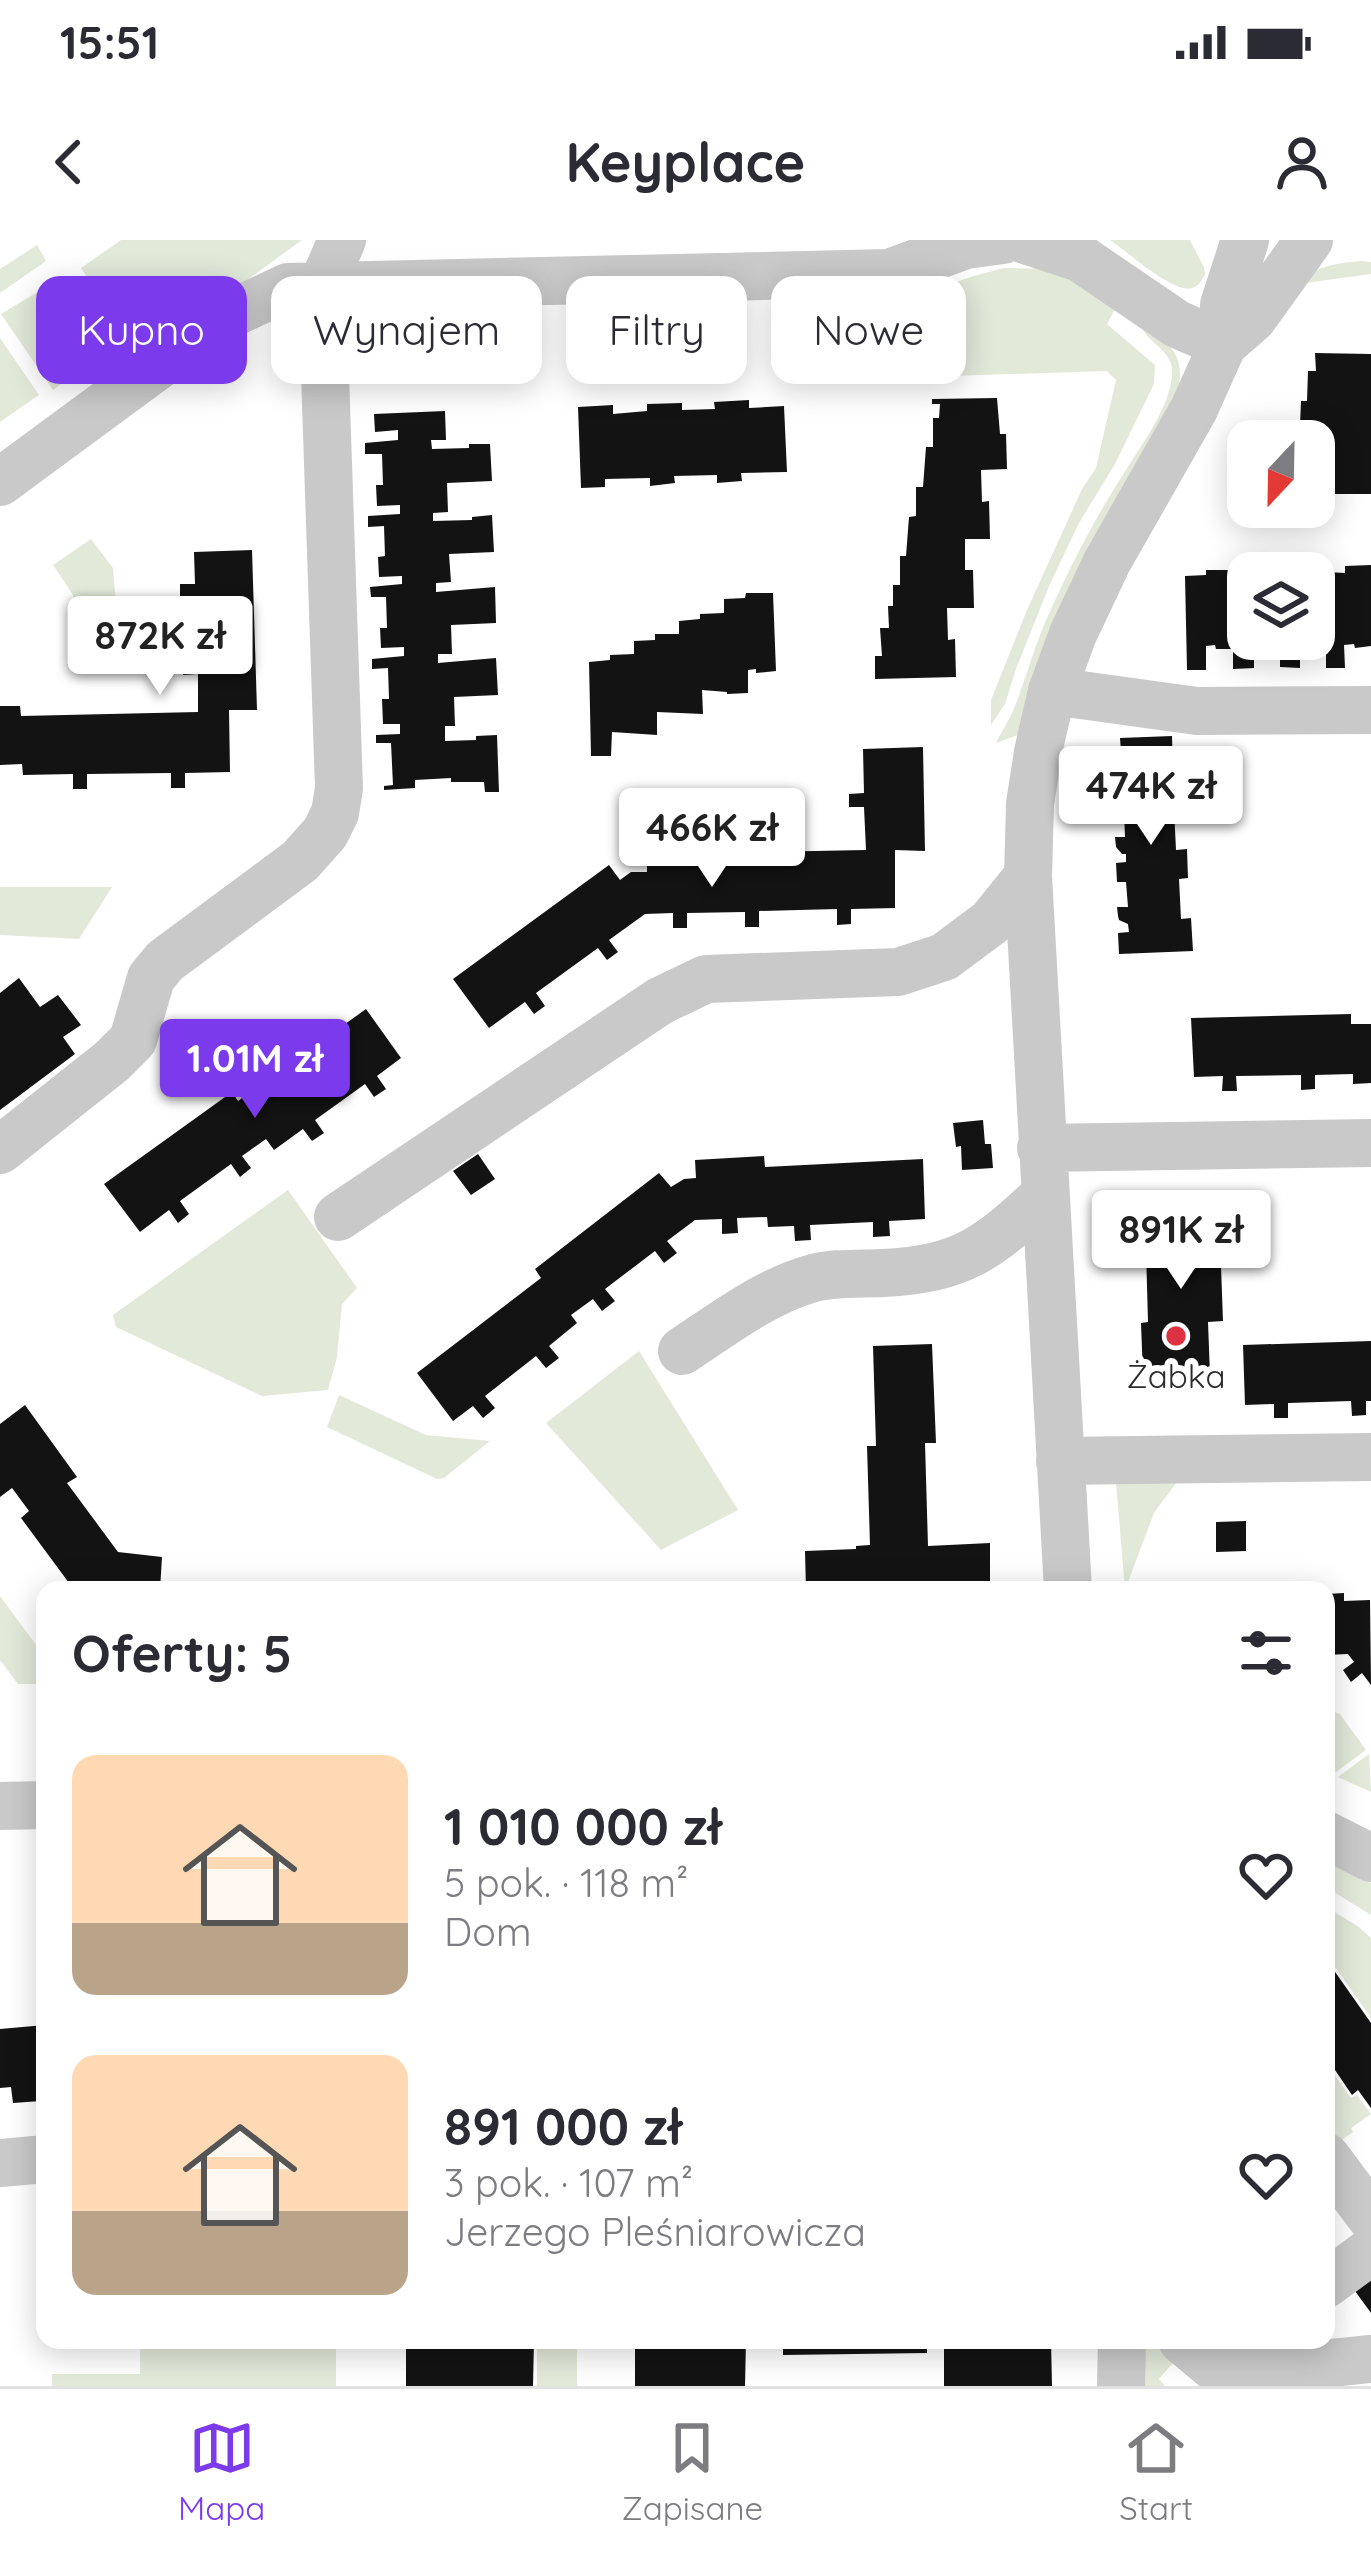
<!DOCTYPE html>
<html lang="pl">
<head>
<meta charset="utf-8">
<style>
	body { margin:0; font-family:Quicksand,sans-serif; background:#f7f7f7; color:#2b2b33; height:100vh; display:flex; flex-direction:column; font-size:45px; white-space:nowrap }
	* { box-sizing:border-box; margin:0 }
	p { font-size:39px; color:#7c7c81 }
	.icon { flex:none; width:66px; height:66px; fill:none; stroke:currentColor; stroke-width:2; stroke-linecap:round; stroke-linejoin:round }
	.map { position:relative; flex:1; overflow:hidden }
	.drawer { position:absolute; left:36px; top:1341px; width:1299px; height:768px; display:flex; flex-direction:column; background:#fff; border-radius:24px; box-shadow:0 6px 30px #0003 }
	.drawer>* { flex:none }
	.hud { position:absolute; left:36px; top:36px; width:1299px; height:108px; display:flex; gap:24px }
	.needle { width:78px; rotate:202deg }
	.controls { position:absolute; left:1227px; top:180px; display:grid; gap:24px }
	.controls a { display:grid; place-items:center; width:108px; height:108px; border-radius:24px; background:#fff; box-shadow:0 6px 30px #0003; font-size:60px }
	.price { position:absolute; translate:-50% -102px; padding:0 27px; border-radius:12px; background:#fff; color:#222; font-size:39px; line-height:78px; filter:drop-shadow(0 3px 6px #0008) }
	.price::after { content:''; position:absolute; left:50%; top:72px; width:36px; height:27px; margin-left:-18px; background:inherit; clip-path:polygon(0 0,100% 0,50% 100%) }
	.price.selected { background:#7c3aed; color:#fff }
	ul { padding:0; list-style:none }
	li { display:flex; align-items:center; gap:36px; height:300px; padding:0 36px }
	li span { display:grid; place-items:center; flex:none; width:336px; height:240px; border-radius:24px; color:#555 }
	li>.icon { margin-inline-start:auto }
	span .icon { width:144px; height:144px; fill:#fffc; stroke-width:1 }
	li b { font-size:51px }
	h2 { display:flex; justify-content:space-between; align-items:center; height:144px; padding:0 36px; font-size:51px }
	.pill { padding:0 42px; border-radius:24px; background:#fff; box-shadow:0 6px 30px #0003; font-size:42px; line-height:108px }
	.pill.selected { background:#7c3aed; color:#fff }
	.status { display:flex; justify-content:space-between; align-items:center; height:84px; padding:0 60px; background:#fff; direction:ltr }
	.status svg { height:33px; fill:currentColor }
	header { display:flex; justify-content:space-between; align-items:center; height:156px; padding:0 36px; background:#fff; font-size:54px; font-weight:800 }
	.dock { display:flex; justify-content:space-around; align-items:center; height:168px; border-top:3px solid #e1e1e2; background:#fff; font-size:33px; color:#7c7c81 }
	.dock a { display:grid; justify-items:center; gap:6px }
	.dock .selected { color:#7c3aed }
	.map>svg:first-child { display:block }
	.green { fill:#e2e9d9 }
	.building { fill:#131313 }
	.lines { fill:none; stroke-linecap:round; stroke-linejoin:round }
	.minor { stroke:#c9c9c9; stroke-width:48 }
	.poi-dot { fill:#de3243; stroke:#fff; stroke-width:4.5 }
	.labels { text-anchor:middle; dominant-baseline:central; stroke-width:12; stroke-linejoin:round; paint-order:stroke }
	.poi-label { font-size:33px; fill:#2c2c2c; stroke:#fff }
</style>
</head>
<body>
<div class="status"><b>15:51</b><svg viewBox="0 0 49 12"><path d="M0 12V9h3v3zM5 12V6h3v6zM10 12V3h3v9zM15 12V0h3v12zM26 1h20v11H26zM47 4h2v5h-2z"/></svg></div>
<header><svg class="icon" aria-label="back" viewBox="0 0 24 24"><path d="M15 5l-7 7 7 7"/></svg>Keyplace<svg class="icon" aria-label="person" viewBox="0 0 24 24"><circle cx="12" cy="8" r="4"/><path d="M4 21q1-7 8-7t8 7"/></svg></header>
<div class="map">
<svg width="1371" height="2146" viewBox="0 0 1371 2146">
	<rect width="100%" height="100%" fill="#fff"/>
	<path class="green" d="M121 0H302L213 65 197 44 126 96 81 28Z
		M1110 0H1190L1204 27 1205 35C1201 41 1199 46 1192 48 1173 54 1127 11 1110 0Z
		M37 5 46 21 0 53V29Z
		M1361 21 1371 22V34L1298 44C1314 26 1338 23 1361 21Z
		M1004 28 1063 29 1117 65 1107 84 1155 125 1154 144 1115 224 1079 283 1050 344 1016 429 1005 464 991 485V460L1027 370 1082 249 1096 228 1116 140 1107 131 887 138C890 125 891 111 896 99 915 50 957 40 1004 28Z
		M64 36 111 107 53 150 1 74Z
		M1139 80C1164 99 1187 113 1178 148L1021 494 996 503C1001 492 1008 482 1013 471 1026 440 1034 406 1048 376 1070 326 1096 276 1126 230 1142 204 1172 164 1172 132 1172 107 1145 105 1139 80Z
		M0 98 39 155 0 182Z
		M91 299 113 328 119 398 77 403 73 355 53 325Z
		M0 647H112L79 699 0 695Z
		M288 950 357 1048 342 1064 337 1117 328 1150 262 1156 116 1087 113 1075Z
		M639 1111 738 1270 661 1310 546 1183Z
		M339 1155 426 1195 490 1201 444 1238 437 1239 327 1187Z
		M1115 1231 1182 1235 1154 1273 1125 1350Z
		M0 1356 45 1417V1444H18L0 1420Z
		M1326 1470 1340 1474 1366 1510 1332 1535 1326 1533Z
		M1369 1514 1371 1552 1338 1537Z
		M1326 1618 1371 1643V1675L1326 1647Z
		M1326 1667 1359 1687 1371 1698V1778L1326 1714Z
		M1334 1834 1351 1858 1357 1855 1371 1874 1351 1888 1353 1892 1336 1904 1326 1891V1857L1334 1851 1326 1840Z
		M140 2100H336V2146H52V2134H140Z
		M537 2100H577V2146H537Z
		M1140 2100H1164L1180 2115 1159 2139 1165 2146H1140Z"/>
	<path class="building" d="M1315 113 1371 114V254H1314L1315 185H1300L1301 161H1307L1308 131H1316Z
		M997 158 1000 194H1006L1007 229 981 230 982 262 989 261 990 299H965V330H973L974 368H947L948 400 955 399 956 437 875 439V416H882L880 388H889L888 366H893V345H900V316H906L909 277 916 276V247H923L926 207H933V178H939L940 164H932V159Z
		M749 160V168L784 166 787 232 741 233 742 241 717 243V235L674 236 675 243 650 246V238L605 239V247L581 248 578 167 613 165V174L647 171V164L682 163V170L715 169 714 162Z
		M445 171 446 200H431L432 209 469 208V204H490L492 241 447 243 448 272 433 273V281L472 280V277L492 275 494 312 449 314 451 342 436 343V352L495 347 496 383 451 385 452 414H438V423L496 418 498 455 454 457 455 486H445V501L476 500V496L497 495 499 552H485L484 542H451V538L415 540V548L384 550V546L393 545 391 503H376V495L400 494V484H383L382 459H389L388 428 372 429V419L404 416V407L381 408 380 388H387L386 357H371L370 347 402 344V336L379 337 378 317 385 316 384 286 368 287V276L400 274V265L377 266 376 245H383L382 214H365V203L398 200V190L375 192 374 174Z
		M252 310 257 470H229L230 532 185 533V548H171V533L87 534V549H73V534L23 535 22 524 0 525V466H20L21 476 198 472V434L183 435 182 421H197L195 357 180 358V344H195L194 312Z
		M1371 325V406L1355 408 1354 404 1344 405 1345 428H1326V407H1308V404L1300 405V428L1280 427V407L1262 408V404L1254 405V428L1233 429V409H1216L1215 405 1206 406V430H1187L1185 336 1206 335V330H1234L1235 334 1248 335V399H1314V333H1298L1299 328 1326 327V332L1345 333V326Z
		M746 353H773L776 431 756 433V429L748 430V453L727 454V452L702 450 703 474 657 472V495L612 492 611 516H591L589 422 610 420V415L634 414V401L655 400V394H679V381L700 379V374L724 373V359L745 358Z
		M1172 496 1173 538 1184 537 1186 568 1174 569 1176 610 1187 609 1188 638 1179 639 1181 679 1191 678 1193 711 1119 714 1118 693 1129 692 1128 684 1119 680 1118 676 1117 667H1128L1126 642H1117L1116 623 1126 622V614H1122L1116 607 1115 597H1125L1124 572H1114L1113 552H1123V544L1116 542 1113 537 1112 527 1122 526 1120 498Z
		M923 507 925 611 895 610V668L851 669V684L837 685V669L759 671V687H745V672L687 673V688H673V673L645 674 609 700 618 712 607 720 598 708 536 753 545 766 534 774 525 762 489 788 453 739 609 625 620 640 631 632H647V614L866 610 864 567H849V554L864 553 863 509Z
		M19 738 40 767 58 755 81 785 63 797 75 814 0 870V753Z
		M366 769 401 818 377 836 386 849 374 857 365 844 315 880 324 893 312 901 303 889 274 910 266 899 242 916 251 928 240 937 231 924 180 961 189 974 178 983 169 970 140 992 104 944 232 852 238 861Z
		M1351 774V784H1371V843L1353 844V834L1315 835V849L1301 850V835L1236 836 1237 851H1222L1223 836 1194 837 1191 778Z
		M983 880 985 904H991L993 928 962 930 961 906 956 907 953 883Z
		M478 914 495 939 471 955 453 931Z
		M764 916 765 927 923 919 925 979 889 981 890 996 873 997V982L810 985 811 1000 795 1001 794 986 768 987 767 977 737 978 738 993 722 994V979L695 980 667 1001 677 1013 664 1023 655 1011 605 1049 615 1061 602 1071 593 1059 571 1075 577 1083 549 1106 559 1118 546 1128 536 1116 485 1156 495 1168 483 1178 473 1166 453 1181 417 1133 541 1038 535 1029 659 933 671 947 684 939 696 938 695 920Z
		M1219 971 1223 1081 1208 1082 1210 1135 1143 1136 1141 1083 1148 1082 1145 974Z
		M1371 1101V1161H1366V1175L1352 1176 1351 1161 1288 1163V1178H1274V1164L1245 1165 1243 1105Z
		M932 1104 936 1203H925L928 1306 990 1303V1350H806L805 1311 856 1309V1306L870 1305 867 1206H876L873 1106Z
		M25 1165 77 1237 67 1243 118 1312 162 1317 160 1350H67L72 1347 21 1278 29 1271 12 1248 0 1257V1184Z
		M1246 1281V1311L1216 1312V1282Z
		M1344 1353V1361L1370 1360 1371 1445 1362 1433 1351 1442 1343 1430 1354 1422 1348 1414 1326 1415V1354Z
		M1326 1719 1371 1783V1868L1358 1850 1352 1855 1335 1830 1326 1836Z
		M45 1785V1844H40L41 1861 13 1863 11 1847 0 1848V1789Z
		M1371 2039V2073L1355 2051Z
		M406 2100H534L533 2146H406Z
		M635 2100H746L745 2146H635Z
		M783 2100H927V2113L783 2115Z
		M944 2100H1051L1052 2146H944Z"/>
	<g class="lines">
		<path class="minor" d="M1025 0 1080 18 1177 84 1223 104
			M1223 104 1253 78 1309 0
			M0 242 224 77 288 47 889 33 966 5 1003 0
			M1052 451 1197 471 1371 470
			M1041 908 1371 903
			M0 910 112 821 133 800 151 738 165 721 300 621 325 593 335 573 339 548 322 46 342 0
			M338 977 660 761 706 739 898 732 944 717 991 682 1028 636
			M682 1111C723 1084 763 1053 810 1039 832 1032 860 1034 883 1033 963 1029 988 1008 1044 956
			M1060 1221 1371 1217
			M1068 1350 1028 636 1030 564 1038 512 1052 451 1073 394 1107 322 1194 169 1223 104 1224 65 1245 0
			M0 1566 45 1565
			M1326 1595 1371 1618
			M1326 1917 1371 1977
			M0 1923 45 1919
			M1326 2044 1371 2011
			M1182 2100 1219 2131 1302 2126
			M1284 2104 1302 2126 1371 2119
			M1121 2146 1122 2100"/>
	</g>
	<circle class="poi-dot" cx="1176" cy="1096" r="12"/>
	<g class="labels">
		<g class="poi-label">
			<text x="1176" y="1135">Żabka</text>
		</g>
	</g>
</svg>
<div class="controls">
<a><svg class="needle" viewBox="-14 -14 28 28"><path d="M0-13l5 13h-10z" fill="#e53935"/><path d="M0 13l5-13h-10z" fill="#7c7c81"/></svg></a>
<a><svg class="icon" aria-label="layers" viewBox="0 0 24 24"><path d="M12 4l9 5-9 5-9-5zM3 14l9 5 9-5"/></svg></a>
</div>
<b class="price" style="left:160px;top:458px">872K zł</b>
<b class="price" style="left:1151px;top:608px">474K zł</b>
<b class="price" style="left:712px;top:650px">466K zł</b>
<b class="price selected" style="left:255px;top:881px">1.01M zł</b>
<b class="price" style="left:1181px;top:1052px">891K zł</b>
<div class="hud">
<a class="pill selected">Kupno</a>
<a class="pill">Wynajem</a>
<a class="pill">Filtry</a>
<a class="pill">Nowe</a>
</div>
<section class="drawer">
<h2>Oferty: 5<svg class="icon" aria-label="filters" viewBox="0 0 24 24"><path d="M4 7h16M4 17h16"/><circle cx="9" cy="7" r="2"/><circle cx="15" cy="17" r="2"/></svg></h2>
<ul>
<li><span style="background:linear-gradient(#ffd9b3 70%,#b9a48a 0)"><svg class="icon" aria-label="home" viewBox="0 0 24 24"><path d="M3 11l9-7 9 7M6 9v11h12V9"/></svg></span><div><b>1 010 000 zł</b><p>5 pok. · 118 m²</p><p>Dom</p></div><svg class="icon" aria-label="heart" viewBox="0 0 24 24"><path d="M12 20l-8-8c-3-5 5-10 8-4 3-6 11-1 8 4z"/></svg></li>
<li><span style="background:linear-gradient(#ffd9b3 65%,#b9a48a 0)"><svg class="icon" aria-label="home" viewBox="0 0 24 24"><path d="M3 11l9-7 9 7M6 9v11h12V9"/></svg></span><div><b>891 000 zł</b><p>3 pok. · 107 m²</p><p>Jerzego Pleśniarowicza</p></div><svg class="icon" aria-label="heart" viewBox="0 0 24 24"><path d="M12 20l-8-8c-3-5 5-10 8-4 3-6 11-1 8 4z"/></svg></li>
</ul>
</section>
</div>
<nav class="dock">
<a class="selected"><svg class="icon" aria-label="map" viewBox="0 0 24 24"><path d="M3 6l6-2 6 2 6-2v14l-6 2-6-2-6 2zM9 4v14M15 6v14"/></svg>Mapa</a>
<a><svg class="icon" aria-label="saved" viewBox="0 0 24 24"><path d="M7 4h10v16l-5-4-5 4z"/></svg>Zapisane</a>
<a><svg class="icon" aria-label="home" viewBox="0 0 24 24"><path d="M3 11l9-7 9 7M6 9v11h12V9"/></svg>Start</a>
</nav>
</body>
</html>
